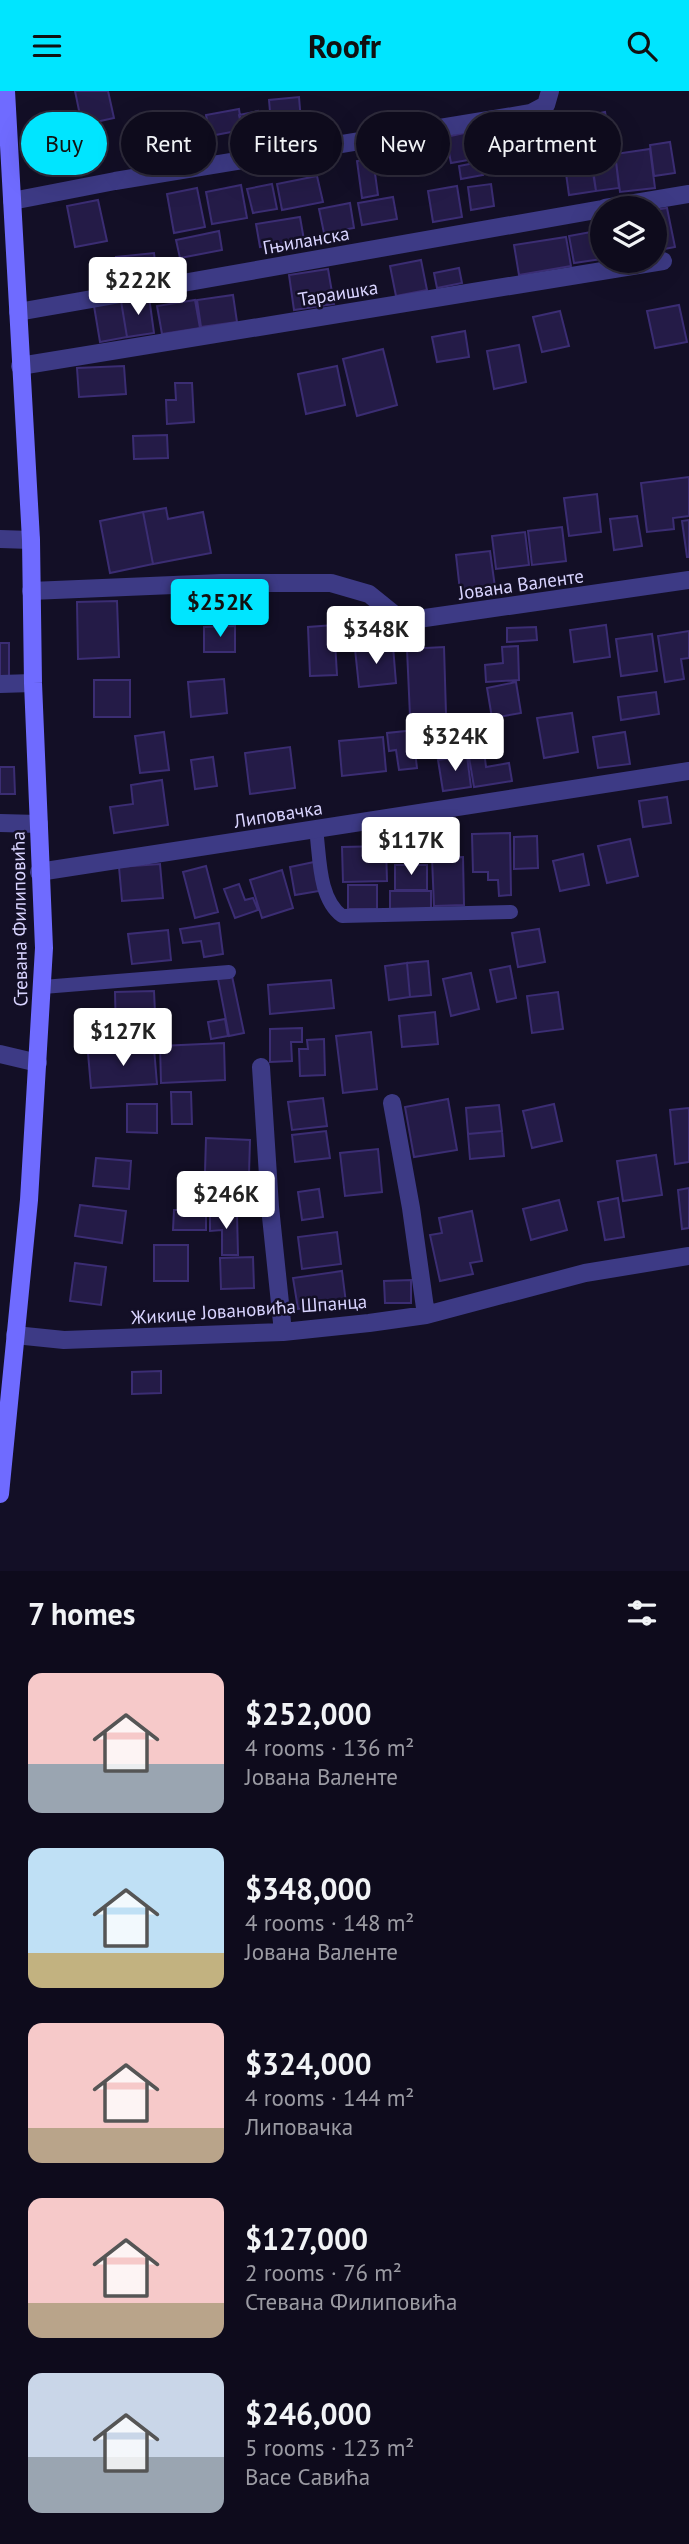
<!DOCTYPE html>
<html lang="en">
<head>
<meta charset="utf-8">
<style>
	body { margin:0; font-family:"PT Sans",sans-serif; background:#171425; color:#f1f3f6; height:100vh; display:flex; flex-direction:column; font-size:26px; white-space:nowrap }
	* { box-sizing:border-box; margin:0 }
	p { font-size:23px; color:#9b9ba3 }
	.icon { flex:none; width:38px; height:38px; fill:none; stroke:currentColor; stroke-width:2; stroke-linecap:round; stroke-linejoin:round }
	.map { position:relative; height:1480px; overflow:hidden }
	.panel { display:flex; flex-direction:column; background:#0e0b1c; flex:1 }
	.panel>* { flex:none }
	.hud { position:absolute; left:21px; top:21px; width:648px; height:63px; display:flex; gap:14px }
	.tools { position:absolute; left:590px; top:105px; display:grid; gap:14px }
	.tools a { display:grid; place-items:center; width:77px; height:77px; border-radius:50%; background:#0e0b1c; box-shadow:0 7px 28px #0002,0 0 0 2px #2e2b3b; font-size:35px }
	.price { position:absolute; translate:-50% -60px; padding:0 16px; border-radius:7px; background:#fff; color:#222; font-size:23px; line-height:46px; filter:drop-shadow(0 2px 4px #0008) }
	.price::after { content:''; position:absolute; left:50%; top:42px; width:21px; height:16px; margin-left:-10px; background:inherit; clip-path:polygon(0 0,100% 0,50% 100%) }
	.price.active { background:#00e5ff; color:#111 }
	ul { padding:0; list-style:none }
	li { display:flex; align-items:center; gap:21px; height:175px; padding:0 28px }
	li span { display:grid; place-items:center; flex:none; width:196px; height:140px; border-radius:14px; color:#555 }
	li>.icon { margin-inline-start:auto }
	span .icon { width:84px; height:84px; fill:#fffc; stroke-width:1 }
	li b { font-size:30px }
	h2 { display:flex; justify-content:space-between; align-items:center; height:84px; padding:0 28px; font-size:30px }
	.pill { padding:0 24px; border-radius:32px; background:#0e0b1c; box-shadow:0 7px 28px #0002,0 0 0 2px #2e2b3b; font-size:24px; line-height:63px }
	.pill.active { background:#00e5ff; color:#111 }
	header { display:flex; justify-content:space-between; align-items:center; height:91px; padding:0 28px; background:#00e5ff; color:#111; font-size:32px; font-weight:800 }
	.map>svg:first-child { display:block }
	.building { fill:#241b47; stroke:#3b2d73; stroke-width:2 }
	.lines { fill:none; stroke-linecap:round; stroke-linejoin:round }
	.lane { stroke:#3d3a85; stroke-width:14 }
	.street { stroke:#3d3a85; stroke-width:18 }
	.secondary { stroke:#6f6bff; stroke-width:18 }
	.labels { text-anchor:middle; dominant-baseline:central; stroke-width:5; stroke-linejoin:round; paint-order:stroke }
	.street-label { font-size:19px; fill:#d9d4ff; stroke:#130f26 }
</style>
</head>
<body>
<header><svg class="icon" aria-label="menu" viewBox="0 0 24 24"><path d="M4 6h16M4 12h16M4 18h16"/></svg>Roofr<svg class="icon" aria-label="search" viewBox="0 0 24 24"><circle cx="10" cy="10" r="6"/><path d="M15 15l6 6"/></svg></header>
<div class="map">
<svg width="689" height="1480" viewBox="0 0 689 1480">
	<rect width="100%" height="100%" fill="#130f26"/>
	<path class="building" d="M75 0H108L114 27 82 34Z
		M299 6 301 30 271 32 269 9Z
		M239 18 242 39 210 45 206 24Z
		M258 20 262 44 244 47 239 24Z
		M605 21 610 47 574 53 571 38 594 34 591 24Z
		M536 39 541 71 506 76 502 44Z
		M469 41 474 68 451 72 446 46Z
		M670 51 675 82 654 85 650 54Z
		M614 53 619 97 596 100 590 56Z
		M650 58 655 97 620 101 615 63Z
		M590 64 596 100 569 104 564 68Z
		M373 68 378 104 362 107 357 70Z
		M480 71 483 84 461 88 459 75Z
		M317 85 323 111 282 119 277 93Z
		M272 93 277 118 253 122 247 98Z
		M491 93 494 115 471 119 468 96Z
		M241 94 247 127 212 133 206 101Z
		M457 95 462 126 433 131 428 100Z
		M197 97 205 136 174 142 167 103Z
		M393 106 397 128 362 134 358 112Z
		M98 109 107 150 75 156 67 115Z
		M350 112 354 137 324 142 319 118Z
		M667 117 675 156 654 160V119Z
		M300 126 304 149 260 156 256 133Z
		M602 139V168L574 172 569 145Z
		M219 140 222 159 180 167 176 149Z
		M566 146 571 175 519 184 514 154Z
		M154 162 157 187 119 192 116 166Z
		M421 169 427 199 396 205 390 175Z
		M459 177 462 192 437 197 434 182Z
		M328 178 334 213 294 219 289 184Z
		M233 204 237 231 201 236 197 209Z
		M149 206 154 242 127 246 121 210Z
		M195 209 200 237 162 243 157 215Z
		M121 210 127 246 100 251 94 215Z
		M679 214 687 251 655 257 647 220Z
		M560 220 569 255 542 261 533 226Z
		M465 240 469 266 437 271 432 246Z
		M519 254 526 291 494 298 487 260Z
		M383 258 397 314 357 325 343 268Z
		M124 275 126 303 79 306 77 277Z
		M337 275 345 314 306 323 298 283Z
		M175 292H192L194 331 167 333 166 309H176Z
		M167 344 168 367 134 368 133 345Z
		M689 386V425L673 427 674 438 647 441 641 392Z
		M597 403 601 441 569 445 564 407Z
		M166 417 168 428 203 421 211 462 153 473 143 421Z
		M143 421 153 473 110 482 100 430Z
		M637 425 642 455 614 459 610 428Z
		M689 429V466H687L682 430Z
		M562 436 566 470 532 474 528 440Z
		M525 441 529 474 496 478 492 445Z
		M490 460 495 496 460 500 456 464Z
		M117 510 119 566 78 568 77 511Z
		M334 534 337 584 310 585 308 536Z
		M606 534 610 566 574 571 570 539Z
		M235 535V561H204V536Z
		M536 536 537 549 507 551V537Z
		M689 540V567L681 568 684 588 665 591 658 545Z
		M652 543 657 580 621 585 616 548Z
		M0 552H9V585H0Z
		M393 555 396 592 359 596 355 558Z
		M518 555 519 589 486 591 485 574 503 572 502 556Z
		M444 556 446 623 410 625 407 558Z
		M224 588 227 622 191 626 188 591Z
		M94 589H130V626H94Z
		M516 591 521 622 492 627 487 597Z
		M656 601 659 623 621 629 618 606Z
		M572 622 578 661 544 667 537 627Z
		M425 638 428 658 415 660 417 677 399 679 396 659 389 660 387 642Z
		M164 641 169 679 140 682 135 645Z
		M625 641 630 673 598 677 593 646Z
		M383 646 386 680 342 685 339 650Z
		M483 651 486 676 509 672 512 690 474 696 467 654Z
		M290 656 295 697 250 703 245 662Z
		M467 665 471 696 443 700 438 669Z
		M213 666 217 695 195 698 191 669Z
		M0 676H14L15 703H0Z
		M162 689 168 734 114 742 110 716 133 713 131 694Z
		M667 706 671 732 643 736 639 710Z
		M510 742 511 804 499 805 498 789H488V781H473L472 743Z
		M537 745 538 777 514 778V746Z
		M630 748 638 785 607 792 598 755Z
		M386 755 387 790 343 791 342 756Z
		M583 763 589 794 560 800 553 770Z
		M463 766 464 814 434 815 432 767Z
		M314 771 319 800 295 804 290 776Z
		M160 773 163 807 122 810 119 776Z
		M395 774H427V799H395Z
		M206 775 218 821 195 827 183 781Z
		M282 779 293 817 262 827 250 789Z
		M239 793 245 809 253 807 258 819 235 827 224 798Z
		M348 794H377V818H348Z
		M390 800H431V818H390Z
		M219 832 223 863 204 866 201 850 183 852 180 838Z
		M539 838 545 871 518 876 512 842Z
		M168 839 171 869 132 873 128 843Z
		M428 870 431 904 410 906 407 872Z
		M407 872 410 906 389 909 385 875Z
		M510 875 516 907 497 911 490 879Z
		M471 882 479 918 451 925 443 888Z
		M232 885 244 942 229 945 218 888Z
		M331 889 334 917 270 923 268 894Z
		M154 900 156 943 116 945 115 901Z
		M558 901 563 938 532 942 527 905Z
		M435 921 438 953 402 956 399 925Z
		M225 928 228 945 211 948 208 931Z
		M302 937V951H291L292 970 270 971V938Z
		M371 941 377 998 343 1002 336 945Z
		M324 948 325 984 300 985 299 958H308L307 949Z
		M224 952 225 989 161 992 160 955Z
		M154 957 157 993 91 997 88 962Z
		M171 1001H191L192 1033H172Z
		M323 1007 327 1035 292 1039 288 1011Z
		M448 1008 457 1059 414 1066 405 1016Z
		M127 1013H157V1042L127 1041Z
		M554 1013 562 1050 532 1057 523 1020Z
		M499 1014 502 1040 468 1043 466 1017Z
		M689 1017V1071L675 1073 670 1019Z
		M326 1040 330 1067 295 1071 292 1044Z
		M502 1040 504 1065 470 1068 468 1043Z
		M206 1047 250 1049 249 1083 205 1081Z
		M378 1058 382 1101 345 1105 340 1062Z
		M656 1064 662 1104 623 1110 617 1070Z
		M96 1067 131 1070 129 1098 93 1095Z
		M689 1097V1137L682 1138 678 1099Z
		M319 1098 323 1126 302 1129 298 1101Z
		M618 1107 624 1146 605 1149 598 1111Z
		M559 1109 567 1139 531 1149 523 1118Z
		M80 1114 126 1120 122 1152 75 1145Z
		M174 1119H206V1139H173Z
		M472 1120 482 1170 470 1172 473 1183 440 1190 430 1144 442 1142 439 1127Z
		M210 1122H237L238 1164H222V1139L210 1140Z
		M337 1141 341 1173 302 1178 298 1146Z
		M154 1154H188V1190H154Z
		M253 1166 254 1197 221 1198 220 1167Z
		M75 1172 106 1176 101 1214 70 1210Z
		M342 1180 346 1212 298 1218 293 1187Z
		M411 1189V1212H385L384 1190Z
		M161 1280V1302L132 1303V1281Z"/>
	<g class="lines">
		<path class="lane" d="M316 738C320 766 318 807 342 825L511 821
			M43 896 229 881"/>
		<path class="street" d="M12 110 115 90 531 22 546 14 550 0
			M605 117 689 103
			M18 221 602 118
			M20 275 663 170
			M0 448 31 449
			M31 500 221 492H331L369 503 395 524 418 528 689 489
			M0 593 33 592
			M0 732 39 733
			M39 781 689 680
			M0 963 38 972
			M261 976 270 1116 283 1241
			M392 1012 411 1117 426 1224
			M15 1244 64 1249 283 1241 369 1232 426 1224 585 1182 689 1165"/>
		<path class="secondary" d="M0 1403 29 1109 44 857 33 592 31 449 6 0"/>
	</g>
	<g class="labels">
		<g class="street-label">
			<text transform="translate(306 149) rotate(-10)">Гњиланска</text>
			<text transform="translate(338 202) rotate(-9)">Тараишка</text>
			<text transform="translate(521 493) rotate(-8)">Јована Валенте</text>
			<text transform="translate(278 723) rotate(-9)">Липовачка</text>
			<text transform="translate(19 828) rotate(-91)">Стевана Филиповића</text>
			<text transform="translate(249 1218) rotate(-4)">Жикице Јовановића Шпанца</text>
		</g>
	</g>
</svg>
<div class="tools">
<a><svg class="icon" aria-label="layers" viewBox="0 0 24 24"><path d="M12 4l9 5-9 5-9-5zM3 14l9 5 9-5"/></svg></a>
</div>
<b class="price" style="left:138px;top:226px">$222K</b>
<b class="price active" style="left:220px;top:548px">$252K</b>
<b class="price" style="left:376px;top:575px">$348K</b>
<b class="price" style="left:455px;top:682px">$324K</b>
<b class="price" style="left:411px;top:786px">$117K</b>
<b class="price" style="left:123px;top:977px">$127K</b>
<b class="price" style="left:226px;top:1140px">$246K</b>
<div class="hud">
<a class="pill active">Buy</a>
<a class="pill">Rent</a>
<a class="pill">Filters</a>
<a class="pill">New</a>
<a class="pill">Apartment</a>
</div>
</div>
<section class="panel">
<h2>7 homes<svg class="icon" aria-label="filters" viewBox="0 0 24 24"><path d="M4 7h16M4 17h16"/><circle cx="9" cy="7" r="2"/><circle cx="15" cy="17" r="2"/></svg></h2>
<ul>
<li><span style="background:linear-gradient(#f6c9c9 65%,#9aa5b1 0)"><svg class="icon" aria-label="home" viewBox="0 0 24 24"><path d="M3 11l9-7 9 7M6 9v11h12V9"/></svg></span><div><b>$252,000</b><p>4 rooms · 136 m²</p><p>Јована Валенте</p></div></li>
<li><span style="background:linear-gradient(#bfe0f5 75%,#c2b280 0)"><svg class="icon" aria-label="home" viewBox="0 0 24 24"><path d="M3 11l9-7 9 7M6 9v11h12V9"/></svg></span><div><b>$348,000</b><p>4 rooms · 148 m²</p><p>Јована Валенте</p></div></li>
<li><span style="background:linear-gradient(#f6c9c9 75%,#b9a48a 0)"><svg class="icon" aria-label="home" viewBox="0 0 24 24"><path d="M3 11l9-7 9 7M6 9v11h12V9"/></svg></span><div><b>$324,000</b><p>4 rooms · 144 m²</p><p>Липовачка</p></div></li>
<li><span style="background:linear-gradient(#f6c9c9 75%,#b9a48a 0)"><svg class="icon" aria-label="home" viewBox="0 0 24 24"><path d="M3 11l9-7 9 7M6 9v11h12V9"/></svg></span><div><b>$127,000</b><p>2 rooms · 76 m²</p><p>Стевана Филиповића</p></div></li>
<li><span style="background:linear-gradient(#c9d6e8 60%,#9aa5b1 0)"><svg class="icon" aria-label="home" viewBox="0 0 24 24"><path d="M3 11l9-7 9 7M6 9v11h12V9"/></svg></span><div><b>$246,000</b><p>5 rooms · 123 m²</p><p>Васе Савића</p></div></li>
</ul>
</section>
</body>
</html>
